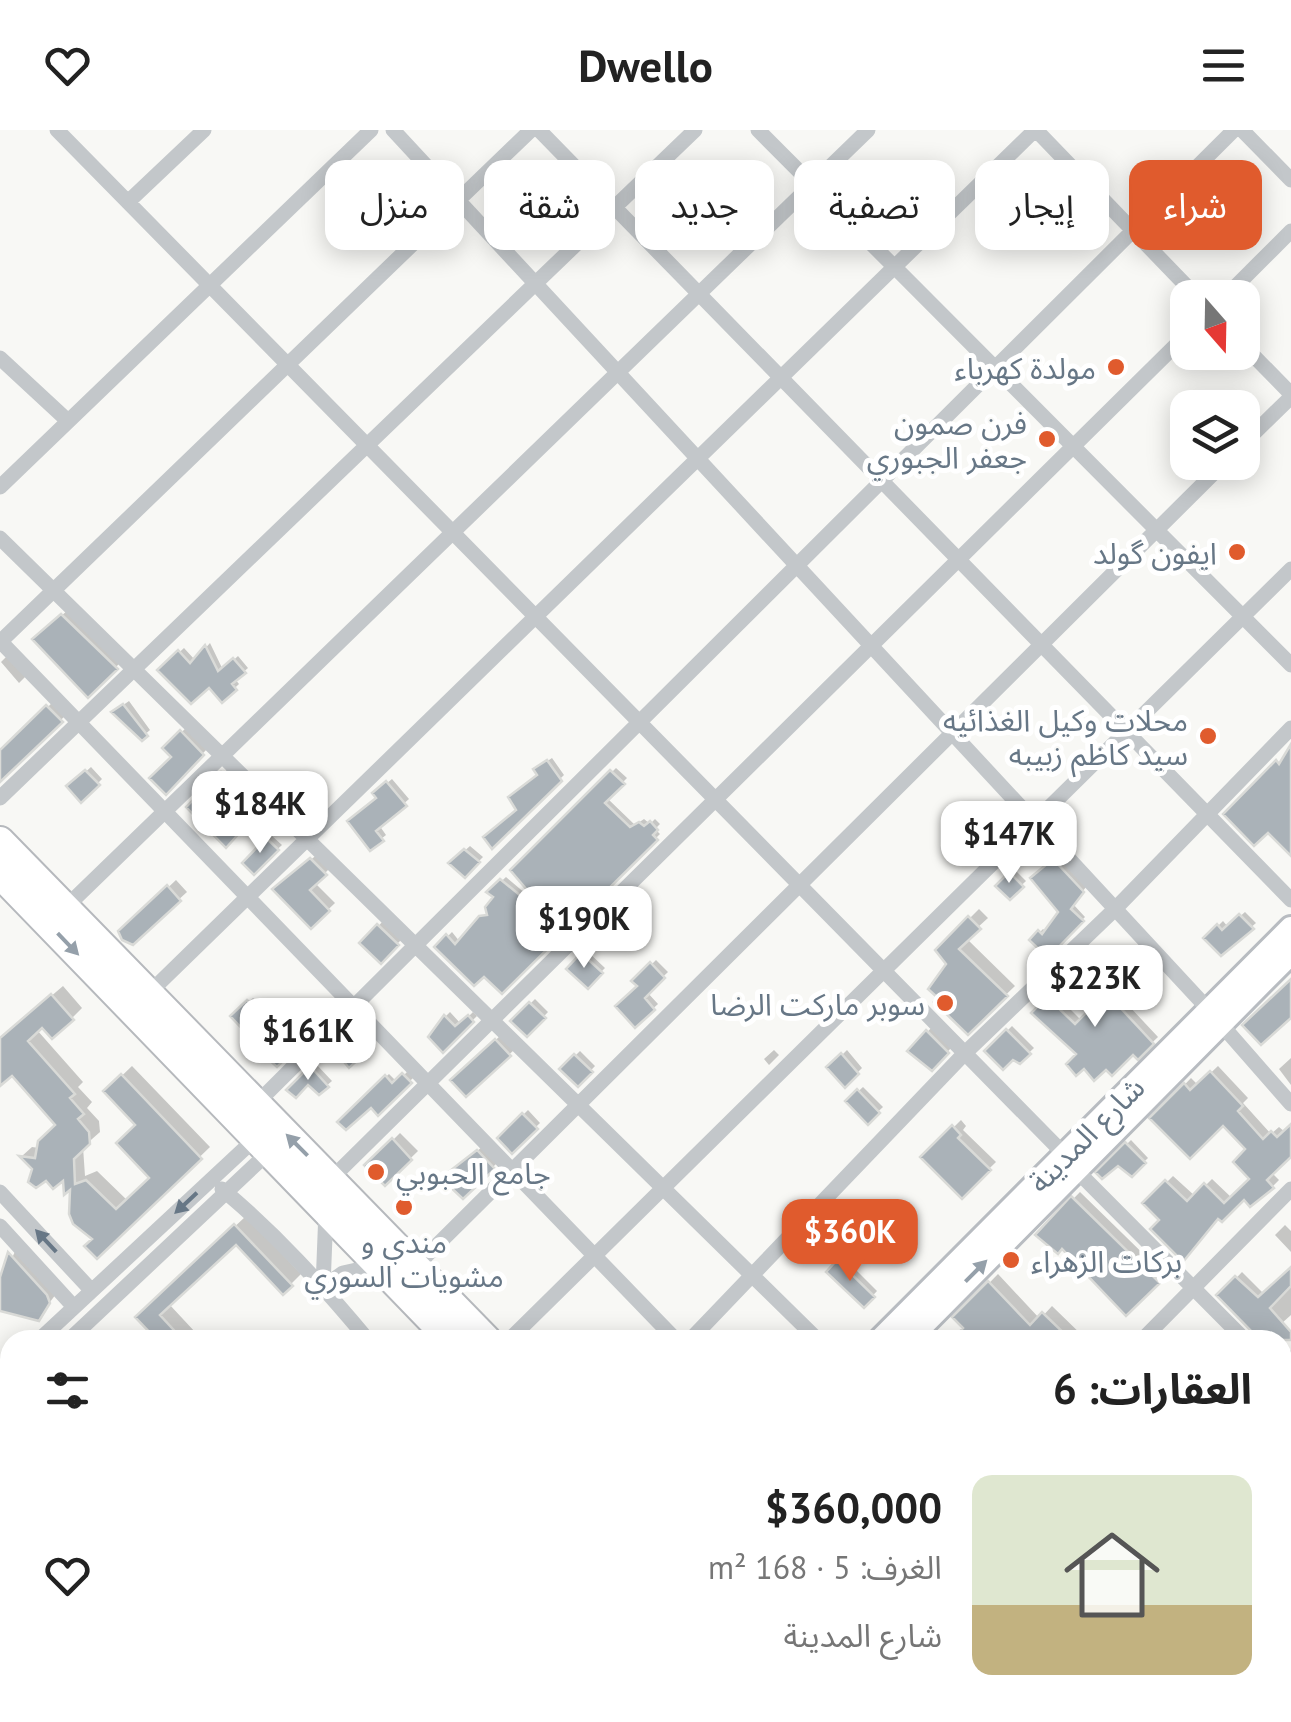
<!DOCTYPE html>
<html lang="ar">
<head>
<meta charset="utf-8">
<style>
	body { margin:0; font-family:"PT Sans","Noto Sans Arabic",sans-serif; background:#f2f2f2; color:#222; direction:rtl; height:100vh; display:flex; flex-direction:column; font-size:38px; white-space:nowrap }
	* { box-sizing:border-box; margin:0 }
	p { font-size:32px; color:#767676 }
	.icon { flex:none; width:55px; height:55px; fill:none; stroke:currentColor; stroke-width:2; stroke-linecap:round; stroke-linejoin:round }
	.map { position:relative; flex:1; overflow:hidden; direction:ltr }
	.sheet { position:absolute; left:0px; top:1200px; width:1292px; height:392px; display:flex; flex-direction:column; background:#fff; border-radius:30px 30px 0 0; box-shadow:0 5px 25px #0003; direction:rtl }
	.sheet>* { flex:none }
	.banner { position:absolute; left:30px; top:30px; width:1232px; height:90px; direction:rtl; display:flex; gap:20px }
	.needle { width:65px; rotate:160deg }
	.controls { position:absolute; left:1170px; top:150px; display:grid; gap:20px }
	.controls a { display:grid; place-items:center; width:90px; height:90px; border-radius:20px; background:#fff; box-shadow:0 5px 25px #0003; font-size:50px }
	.price { position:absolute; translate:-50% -85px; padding:0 22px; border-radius:20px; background:#fff; color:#222; font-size:32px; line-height:65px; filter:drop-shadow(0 2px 5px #0008) }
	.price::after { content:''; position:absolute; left:50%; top:60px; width:30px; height:22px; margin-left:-15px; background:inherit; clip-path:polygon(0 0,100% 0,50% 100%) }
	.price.current { background:#e05b2d; color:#fff }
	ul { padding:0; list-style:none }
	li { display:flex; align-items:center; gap:30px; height:250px; padding:0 40px }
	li+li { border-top:2px solid #e0e0e0 }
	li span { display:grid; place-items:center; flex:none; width:280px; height:200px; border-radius:20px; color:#555 }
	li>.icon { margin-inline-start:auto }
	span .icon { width:120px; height:120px; fill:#fffc; stroke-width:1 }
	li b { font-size:42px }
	h2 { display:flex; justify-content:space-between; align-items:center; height:120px; padding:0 40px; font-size:42px }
	.pill { padding:0 35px; border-radius:20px; background:#fff; box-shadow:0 5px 25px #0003; font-size:35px; line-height:90px }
	.pill.current { background:#e05b2d; color:#fff }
	header { display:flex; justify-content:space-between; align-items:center; height:130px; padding:0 40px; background:#fff; font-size:45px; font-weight:700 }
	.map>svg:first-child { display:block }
	.green { fill:#d9dfd6 }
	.shadow { fill:#0003 }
	.building { fill:#aab2b8; stroke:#d9dad7; stroke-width:2.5 }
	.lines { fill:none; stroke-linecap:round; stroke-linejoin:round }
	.secondary-casing { stroke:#b8bcc1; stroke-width:28 }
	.trunk-casing { stroke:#b6b9bd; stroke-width:32 }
	.minor { stroke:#c3c7ca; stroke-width:15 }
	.secondary { stroke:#fff; stroke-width:22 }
	.trunk { stroke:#fff; stroke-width:28 }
	.oneway { fill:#95a0aa }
	.oneway2 { fill:#677786 }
	.poi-dot { fill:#e05b2d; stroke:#fff; stroke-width:4 }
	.labels { text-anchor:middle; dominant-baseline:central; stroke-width:10; stroke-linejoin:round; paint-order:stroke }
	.poi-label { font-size:30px; fill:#677786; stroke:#fff; text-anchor:end }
	.street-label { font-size:30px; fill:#677786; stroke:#fff }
</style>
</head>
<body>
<header><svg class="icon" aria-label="menu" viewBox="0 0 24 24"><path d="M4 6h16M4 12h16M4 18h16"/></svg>Dwello<svg class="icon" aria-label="heart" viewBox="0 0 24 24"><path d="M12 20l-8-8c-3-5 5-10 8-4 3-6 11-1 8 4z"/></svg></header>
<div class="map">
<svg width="1291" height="1592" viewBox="0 0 1291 1592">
	<rect width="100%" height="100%" fill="#f8f8f5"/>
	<path class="green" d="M2 1323 10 1333V1534L0 1543Z"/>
	<path class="shadow" d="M68 480 121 532 88 564 35 509Z
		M210 513 223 540 238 526 248 538 235 549 239 554 222 570 209 554 160 540 184 518 195 530Z
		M7 526 26 546 19 553 1 532Z
		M55 570 68 583 0 649V624Z
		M129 571 150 600 142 607 119 578Z
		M186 598 207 619 166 661 174 627 165 618Z
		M552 628 564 645 492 715 519 680 540 645V636Z
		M91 637 102 649 81 670 70 656Z
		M616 638 627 648 607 668 635 695 644 689 650 694 655 689 660 694 655 699 660 704 502 861 484 843 437 817 452 802 460 812 489 782 497 767 490 762 506 747 526 764 530 760 514 740Z
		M227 640 237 650 216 669 244 695 226 715 189 677Z
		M392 649 409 669 379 695 386 705 370 718 379 668 375 663Z
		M272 706 282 715 254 741 245 733Z
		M470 716 483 727 465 745 451 733Z
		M318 724 331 737 315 753 335 773 311 796 281 753Z
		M1058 727 1086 757 1073 774 1085 787 1048 824 1032 810 1043 799 1047 802 1062 782 1034 749Z
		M1015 740 1026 751 1010 766 999 756Z
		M176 750 187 762 132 812 121 802Z
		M979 779 988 788 966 808 1015 856 968 901 950 834 938 820Z
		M1245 782 1256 793 1221 823 1206 808 1223 791 1228 797Z
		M383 791 402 809 381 830 363 813Z
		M621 794 627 802 618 810 611 801Z
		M587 821 605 838 588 855 570 839Z
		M1085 829 1158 907 1138 926 1133 921 1080 924 1035 883 1054 863 1082 891 1099 873 1070 845Z
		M656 830 668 842 647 862 658 874 635 895 640 856 635 851Z
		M63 856 82 878 72 888 37 900 83 952 78 957 92 972 87 978 99 991 100 1002 83 1017 85 1046 97 1041 128 1071 152 1048 138 995 106 961 132 936 210 1017 97 1126 96 1108 73 1054 66 1046 47 1048 22 1026 32 1017 39 1018 58 995 13 942 0 953V910Z
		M253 868 272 885 252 905 234 886Z
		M535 869 548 882 527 904 514 890Z
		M450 882 461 894 473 882 477 886 443 919 439 893Z
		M305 888 314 897 277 934 270 927Z
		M1012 896 1034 918 1020 931 987 921Z
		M932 897 952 917 932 938 910 921Z
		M350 900 367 917 349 934 334 916Z
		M500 906 514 920 466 963 453 950Z
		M774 920 779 925 769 935 764 929Z
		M847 920 862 938 845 955 830 937Z
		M580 921 595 936 578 954 562 939Z
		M1291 928V955L1279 939Z
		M316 934 332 951 319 962 308 952 290 959Z
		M1218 936 1248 968 1243 973 1271 1004 1279 997 1285 1002 1291 997V1024L1271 1042 1279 1050 1273 1056 1250 1073 1244 1067 1222 1089 1163 1090 1146 1073 1173 1046 1195 1066 1212 1049 1232 1068 1253 1049 1249 1019 1223 993 1153 988 1191 948 1198 955Z
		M407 942 413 948 378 982 371 975 340 991 389 944 397 952Z
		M863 957 883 977 868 991 848 971Z
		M528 980 540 993 512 1020 500 1008Z
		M961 990 966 996 963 1000 996 1032 962 1065 924 1027Z
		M400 1003 418 1021 385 1053 368 1035Z
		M1131 1010 1148 1028 1131 1044 1118 1032 1099 1042Z
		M482 1017 497 1033 463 1066 454 1040Z
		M1080 1062 1165 1145 1126 1183 1063 1116 1038 1105Z
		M246 1086 301 1144 283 1162 236 1111 169 1174 196 1203 190 1210H161L139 1187Z
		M1285 1095 1291 1101V1122L1275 1105Z
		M17 1117 56 1164 38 1188 0 1179V1155Z
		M843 1127 877 1161 864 1175 830 1141Z
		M1291 1139V1185L1263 1210 1220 1165 1242 1142 1264 1164Z
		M998 1144 1040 1189 1052 1176 1087 1210H956L967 1198 956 1187Z
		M1175 1201 1184 1210H1166Z
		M1291 1220V1238L1282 1230Z
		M1291 1306V1328L1282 1318Z
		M1282 1355 1291 1365V1428L1285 1435 1282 1404 1291 1396 1282 1387Z"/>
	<path class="building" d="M61 484 118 539 88 568 32 509Z
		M205 515 218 541 233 528 246 543 232 554 237 560 222 573 209 558 191 574 157 540 178 520 190 533Z
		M123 574 148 606 142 611 111 582Z
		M46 575 63 592 0 652V620Z
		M180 600 204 625 166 665 149 648 171 627 162 618Z
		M1291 614V726L1268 703 1254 716 1223 684 1276 630 1279 634Z
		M547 630 562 651 492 719 483 707 516 680 508 667 537 645 533 639Z
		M85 640 100 655 81 673 66 656Z
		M610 640 625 654 605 673 630 697 639 692 644 696 650 691 658 700 653 705 658 710 502 864 484 847 474 856 434 817 446 804 455 814 479 786 487 785 485 777 493 767 486 762 500 749 521 766 527 760 510 740Z
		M221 642 234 656 214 675 242 700 226 718 186 677Z
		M386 651 407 676 376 701 384 711 370 721 347 691 376 668 372 663Z
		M266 708 279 720 254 745 242 733Z
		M464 719 480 732 465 748 448 733Z
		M310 728 327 745 310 760 330 781 311 799 272 759Z
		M1053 729 1084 762 1071 779 1084 791 1048 828 1029 810 1038 800 1042 804 1058 782 1030 748Z
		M1009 742 1024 757 1010 770 995 756Z
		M167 755 181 771 133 815 122 810 118 801Z
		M1239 784 1254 799 1221 826 1203 808 1217 794 1222 800Z
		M968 786 981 799 959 819 1008 866 968 905 934 872 938 868 928 859 946 834 935 820Z
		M377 794 399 815 381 834 359 813Z
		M581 823 603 843 588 859 566 839Z
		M650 832 665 848 645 868 655 880 635 898 615 876 637 856 631 851Z
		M1078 832 1154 914 1138 930 1133 925 1112 946 1106 940 1094 951 1084 939 1076 946 1066 934 1076 924 1031 883 1047 867 1075 894 1096 873 1066 845Z
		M1291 849V888L1261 915 1242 895Z
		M51 864 74 890 52 909 42 898 28 911 75 964 70 968 84 984 78 989 89 1002 90 1014 74 1029 75 1054 86 1050 116 1079 149 1048 116 1013 135 995 103 961 121 944 202 1029 97 1129 84 1116 92 1109 73 1094 69 1084 70 1060 64 1065 63 1051 53 1059 46 1051 36 1058 28 1052 32 1039 19 1026 35 1028 38 1011 55 995 12 946 0 956V908Z
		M247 870 270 891 252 909 230 886Z
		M529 872 546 888 527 907 510 891Z
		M444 885 455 896 468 885 474 892 443 923 428 907Z
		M300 889 312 902 277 937 266 927Z
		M1006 899 1031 924 1020 934 1013 930 1003 940 984 921Z
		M926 900 949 923 932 941 907 921Z
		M344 903 365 923 349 938 331 916Z
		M495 909 511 926 466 967 450 950Z
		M841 923 859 944 845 958 826 937Z
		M574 924 593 942 578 957 559 939Z
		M310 936 329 957 319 965 308 955 296 968 286 960Z
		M1210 941 1243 976 1238 981 1263 1009 1271 1001 1277 1007 1291 994V1027L1267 1050 1274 1058 1250 1077 1244 1070 1222 1092 1218 1089 1183 1132 1150 1099 1159 1090 1142 1073 1165 1050 1187 1071 1204 1053 1224 1073 1249 1049 1233 1032 1245 1019 1223 996 1190 1029 1149 988 1184 953 1190 960Z
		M402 943 412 953 378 986 371 978 346 1000 337 992 385 945 392 953Z
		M857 959 880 983 868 995 845 971Z
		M522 983 538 999 512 1024 497 1008Z
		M952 995 961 1005 958 1008 991 1040 962 1069 920 1027Z
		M392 1008 412 1030 385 1056 364 1035Z
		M1125 1012 1146 1033 1132 1047 1118 1036 1102 1049 1095 1042Z
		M477 1020 495 1039 463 1069 446 1053 451 1048 446 1044Z
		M1071 1066 1160 1153 1126 1186 1062 1119 1058 1124 1035 1105Z
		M234 1094 293 1156 283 1165 236 1115 160 1185 183 1210H157L135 1187Z
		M8 1122 47 1165 50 1173 39 1191 0 1181V1147Z
		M837 1130 875 1167 864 1178 826 1142Z
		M1291 1137V1156L1270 1178 1291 1202V1210H1260L1216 1165 1235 1146 1258 1167Z
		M988 1151 1030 1195 1042 1182 1071 1210H952L963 1198 952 1187Z"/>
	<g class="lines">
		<g class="secondary-casing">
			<path id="secondary" d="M880 1210 1291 798
				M908 1210 1291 823
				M27 1592 37 1582
				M61 1592 70 1582
				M736 1592 746 1582
				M782 1592 792 1582"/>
		</g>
		<g class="trunk-casing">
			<path id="trunk" d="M0 711 487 1210
				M0 744 451 1210
				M809 1582 818 1592
				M843 1582 852 1592"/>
		</g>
		<path class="minor" d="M57 0 1065 1025
			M393 0 1209 880
			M539 0 1291 770
			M758 0 1291 535
			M1036 0 1198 168
			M1242 0 1291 50
			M128 72 204 0
			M1224 168 1291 101
			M1242 214 1291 264
			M0 228 68 291
			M1242 315 1291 267
			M0 357 371 0
			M0 408 818 1210
			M0 511 676 1210
			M0 512 531 0
			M0 668 695 0
			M66 777 868 0
			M147 865 1035 0
			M1220 893 1291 974
			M256 974 1234 0
			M1076 1040 1245 1210
			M331 1049 1188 203
			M222 1059C277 1105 322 1155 368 1210
			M0 1062 91 1160
			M0 1096 74 1177
			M416 1136 1225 332
			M323 1157 326 1081
			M323 1157 343 1143 379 1135
			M39 1210 257 1007
			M69 1210 270 1021
			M509 1210 1291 439
			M690 1210 964 924 1114 780 1291 598
			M1142 1210 1291 1059
			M0 1246 10 1237
			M1282 1248 1291 1257
			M0 1276 10 1266
			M1282 1285 1291 1277
			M1282 1499 1291 1491
			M438 1582 449 1592
			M591 1582 601 1592
			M1034 1582 1043 1592
			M1191 1582 1200 1592
			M264 1592 273 1582
			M408 1592 418 1582"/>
		<use href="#secondary" class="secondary"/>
		<use href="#trunk" class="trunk"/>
	</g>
	<defs><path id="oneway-solid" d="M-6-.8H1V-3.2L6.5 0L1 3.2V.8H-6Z" transform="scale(2.5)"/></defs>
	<g class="oneway">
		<use href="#oneway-solid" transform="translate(68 814) rotate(46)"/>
		<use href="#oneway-solid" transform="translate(297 1015) rotate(-135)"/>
		<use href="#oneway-solid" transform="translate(976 1141) rotate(-45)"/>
	</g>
	<g class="oneway2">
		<use href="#oneway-solid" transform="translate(186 1073) rotate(137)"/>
		<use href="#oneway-solid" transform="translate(46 1111) rotate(-133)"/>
	</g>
	<g class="poi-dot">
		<circle cx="1116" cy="237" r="10"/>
		<circle cx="1047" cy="309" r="10"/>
		<circle cx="1237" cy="422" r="10"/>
		<circle cx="1208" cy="606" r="10"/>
		<circle cx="945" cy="873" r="10"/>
		<circle cx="376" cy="1042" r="10"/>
		<circle cx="404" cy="1077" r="10"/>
		<circle cx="1011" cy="1130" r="10"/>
	</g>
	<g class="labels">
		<g class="poi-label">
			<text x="1096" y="237">مولدة كهرباء</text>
			<text x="1027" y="292">فرن صمون<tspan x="1027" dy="34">جعفر الجبوري</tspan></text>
			<text x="1217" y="422">ايفون گولد</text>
			<text x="1188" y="589">محلات وكيل الغذائيه<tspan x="1188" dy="34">سيد كاظم زبيبه</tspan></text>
			<text x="925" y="873">سوبر ماركت الرضا</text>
			<text x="396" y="1042" text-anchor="start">جامع الحبوبي</text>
			<text x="404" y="1111" text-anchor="middle">مندي و<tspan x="404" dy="34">مشويات السوري</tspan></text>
			<text x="1031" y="1130" text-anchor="start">بركات الزهراء</text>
		</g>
		<g class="street-label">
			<text transform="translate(1086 1004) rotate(-45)">شارع المدينة</text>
		</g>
	</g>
</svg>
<div class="controls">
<a><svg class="needle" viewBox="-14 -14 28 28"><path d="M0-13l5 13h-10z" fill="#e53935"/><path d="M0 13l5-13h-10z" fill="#767676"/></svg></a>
<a><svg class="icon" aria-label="layers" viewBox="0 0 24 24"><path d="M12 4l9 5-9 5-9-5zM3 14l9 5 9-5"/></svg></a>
</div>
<b class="price" style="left:260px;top:726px">$184K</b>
<b class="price" style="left:1009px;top:756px">$147K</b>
<b class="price" style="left:584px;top:841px">$190K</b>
<b class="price" style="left:1095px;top:900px">$223K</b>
<b class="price" style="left:308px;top:953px">$161K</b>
<b class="price current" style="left:850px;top:1154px">$360K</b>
<div class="banner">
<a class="pill current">شراء</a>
<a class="pill">إيجار</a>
<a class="pill">تصفية</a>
<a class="pill">جديد</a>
<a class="pill">شقة</a>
<a class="pill">منزل</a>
</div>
<section class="sheet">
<h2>العقارات: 6<svg class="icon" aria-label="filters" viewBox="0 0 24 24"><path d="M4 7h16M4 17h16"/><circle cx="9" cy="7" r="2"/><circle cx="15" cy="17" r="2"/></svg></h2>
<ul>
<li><span style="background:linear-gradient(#dfe7d0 65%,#c2b280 0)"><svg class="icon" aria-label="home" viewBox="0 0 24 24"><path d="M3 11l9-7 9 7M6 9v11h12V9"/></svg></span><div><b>$360,000</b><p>الغرف: 5 · 168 m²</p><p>شارع المدينة</p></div><svg class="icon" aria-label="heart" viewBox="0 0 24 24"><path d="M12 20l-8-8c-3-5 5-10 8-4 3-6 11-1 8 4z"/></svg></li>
</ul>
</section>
</div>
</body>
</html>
